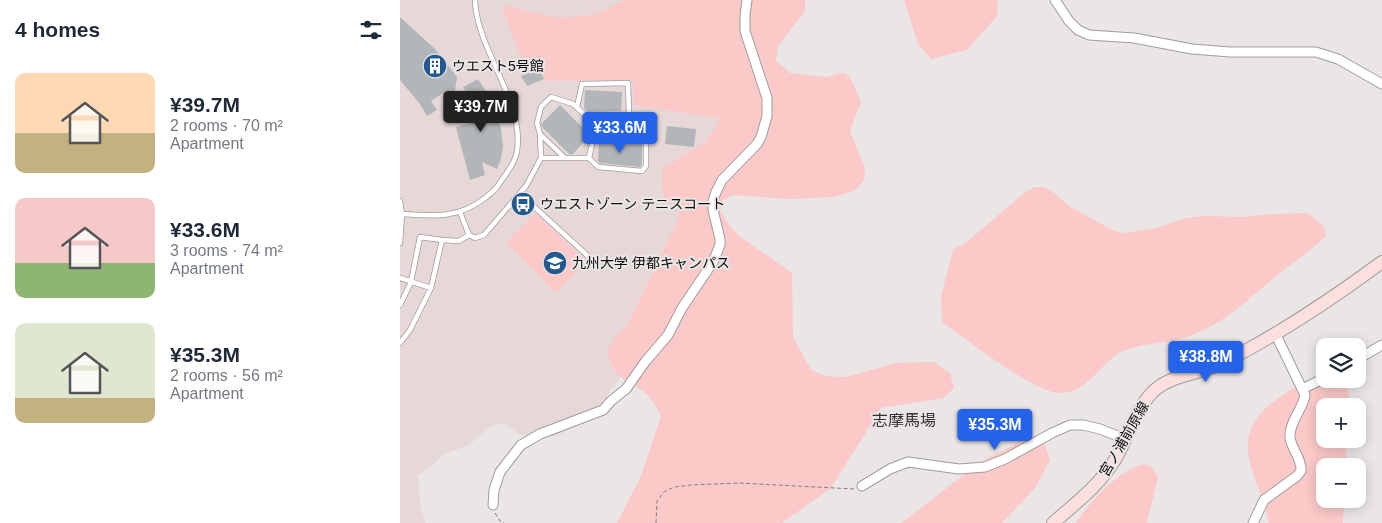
<!DOCTYPE html>
<html lang="en">
<head>
<meta charset="utf-8">
<style>
	body { margin:0; font-family:Helvetica,"Noto Sans JP",sans-serif; background:#f6f6f7; color:#1f2937; height:100vh; display:flex; flex-direction:column; font-size:19px; white-space:nowrap }
	* { box-sizing:border-box; margin:0 }
	p { font-size:16px; color:#747a83 }
	.icon { flex:none; width:28px; height:28px; fill:none; stroke:currentColor; stroke-width:2; stroke-linecap:round; stroke-linejoin:round }
	.map { position:relative; flex:1; overflow:hidden }
	.panel { display:flex; flex-direction:column; background:#fff; width:400px }
	.panel>* { flex:none }
	.tools { position:absolute; left:916px; top:338px; display:grid; gap:10px }
	.tools a { display:grid; place-items:center; width:50px; height:50px; border-radius:10px; background:#fff; box-shadow:0 2px 12px #0003; font-size:25px }
	.price { position:absolute; translate:-50% -42px; padding:0 11px; border-radius:5px; background:#2563eb; color:#fff; font-size:16px; line-height:32px; filter:drop-shadow(0 1px 2px #0008) }
	.price::after { content:''; position:absolute; left:50%; top:30px; width:15px; height:11px; margin-left:-8px; background:inherit; clip-path:polygon(0 0,100% 0,50% 100%) }
	.price.on { background:#222; color:#fff }
	ul { padding:0; list-style:none }
	li { display:flex; align-items:center; gap:15px; height:125px; padding:0 15px }
	li span { display:grid; place-items:center; flex:none; width:140px; height:100px; border-radius:10px; color:#555 }
	li>.icon { margin-inline-start:auto }
	span .icon { width:60px; height:60px; fill:#fffc; stroke-width:1 }
	li b { font-size:21px }
	h2 { display:flex; justify-content:space-between; align-items:center; height:60px; padding:0 15px; font-size:21px }
	main { display:flex; flex:1; min-height:0 }
	.map>svg:first-child { display:block }
	.built { fill:#e5d8d7 }
	.green { fill:#fac9c8 }
	.building { fill:#b3b6b9 }
	.lines { fill:none; stroke-linecap:round; stroke-linejoin:round }
	.lane-casing { stroke:#a09c9c; stroke-width:6 }
	.street-casing { stroke:#a09c9c; stroke-width:11 }
	.secondary-casing { stroke:#a09c9c; stroke-width:14 }
	.path { stroke:#838080; stroke-width:1; stroke-dasharray:4 2.5; stroke-linecap:butt }
	.lane { stroke:#fff; stroke-width:4.5 }
	.street { stroke:#fff; stroke-width:9 }
	.secondary { stroke:#fce0e0; stroke-width:12 }
	.labels { text-anchor:middle; dominant-baseline:central; stroke-width:4; stroke-linejoin:round; paint-order:stroke }
	.poi-label { font-size:14px; fill:#0d0c0c; stroke:#eae6e5; text-anchor:start }
	.street-label { font-size:14px; fill:#0d0c0c; stroke:#eae6e5 }
	.quarter-label { font-size:16px; fill:#353131; stroke:#eae6e5 }
</style>
</head>
<body>
<main>
<section class="panel">
<h2>4 homes<svg class="icon" aria-label="filters" viewBox="0 0 24 24"><path d="M4 7h16M4 17h16"/><circle cx="9" cy="7" r="2"/><circle cx="15" cy="17" r="2"/></svg></h2>
<ul>
<li><span style="background:linear-gradient(#ffd9b3 60%,#c2b280 0)"><svg class="icon" aria-label="home" viewBox="0 0 24 24"><path d="M3 11l9-7 9 7M6 9v11h12V9"/></svg></span><div><b>¥39.7M</b><p>2 rooms · 70 m²</p><p>Apartment</p></div></li>
<li><span style="background:linear-gradient(#f6c9c9 65%,#8fb573 0)"><svg class="icon" aria-label="home" viewBox="0 0 24 24"><path d="M3 11l9-7 9 7M6 9v11h12V9"/></svg></span><div><b>¥33.6M</b><p>3 rooms · 74 m²</p><p>Apartment</p></div></li>
<li><span style="background:linear-gradient(#dfe7d0 75%,#c2b280 0)"><svg class="icon" aria-label="home" viewBox="0 0 24 24"><path d="M3 11l9-7 9 7M6 9v11h12V9"/></svg></span><div><b>¥35.3M</b><p>2 rooms · 56 m²</p><p>Apartment</p></div></li>
</ul>
</section>
<div class="map">
<svg width="982" height="523" viewBox="0 0 982 523">
	<rect width="100%" height="100%" fill="#eae6e5"/>
	<path class="built" d="M0 0H341L333 172 221 377 210 390 203 406 186 420 154 437H138L119 435 106 424 92 425 69 445 44 454 32 466 18 475 20 505 25 523H0Z"/>
	<path class="green" d="M223 0H405V11L378 46 376 61 390 73 426 77 444 73 450 77 461 102 450 131 465 169 464 181 454 191 434 197 389 199 333 195 323 201 320 211 335 233 392 273 393 337 411 370 425 376 446 377 496 363 534 362 550 373 554 388 543 398 481 408 431 488 382 523H217L241 476 261 416C257 409 253 400 247 395 227 377 212 381 207 349L228 323 277 223 279 209 263 198 262 169 287 152 303 144 322 119 234 105 233 80 145 81 140 64 124 66 101 5 159 18 198 14Z
		M504 0H597L598 4 597 16 567 50 531 59 518 44Z
		M635 187H644L652 191 669 206 712 230 724 233 756 228 786 218 804 216 843 217 871 214 906 213 911 215 925 228 926 236C911 251 894 261 879 274 850 297 825 324 789 336 768 344 738 343 719 353 700 365 686 393 661 393 636 394 564 338 542 322L541 296 553 250 568 241 624 193Z
		M136 213 186 262 156 293 106 243Z
		M925 376V379C947 379 950 385 949 406H925V439H947L946 466H925V499H944L943 523H869C858 474 822 435 880 397 894 388 908 378 925 376Z
		M620 442 644 443 650 460 635 488 602 523H501L582 461Z
		M745 464C752 466 755 470 758 477L747 523H676C688 503 722 467 745 464Z"/>
	<path class="building" d="M0 17 35 49 57 77 55 91 46 98 43 93 31 101 37 110 27 116 20 104 0 80Z
		M139 69 144 79 127 86 121 76Z
		M78 79 97 109 95 110 101 128 103 146 101 159 97 169 82 162 85 175 70 180 56 127 77 121 72 107 74 106 63 87Z
		M185 90 222 92 221 111 188 112 184 108Z
		M160 105 190 135 173 154H169L143 128 141 124Z
		M267 126 296 129 294 147 265 144Z
		M199 141 242 144V165L240 167 200 163 198 161Z"/>
	<g class="lines">
		<g class="lane-casing">
			<path id="lane" d="M177 107 182 84 228 83 229 115 186 116
				M140 134 165 158
				M194 135 246 139
				M189 158 198 167 242 171 246 166V139L229 112
				M120 194 189 257
				M0 201 2 214 0 243
				M60 212 69 235 75 238 84 235 126 186 141 158 140 134 137 123 141 107 151 97 173 104 196 125 189 158H141
				M2 214C34 216 58 219 85 198 91 193 96 190 99 184 106 174 115 163 117 151 125 102 76 48 75 0
				M42 240 59 241 69 235
				M0 278 31 288
				M0 305 11 282 20 237 42 240 31 288 10 330 0 343"/>
		</g>
		<g class="street-casing">
			<path id="street" d="M655 0 669 21 678 30 689 35 734 38 792 49 830 52H916L938 59 982 84
				M958 359 982 345
				M902 389 925 378
				M462 486 490 469 508 462 559 469 585 467 605 459 652 433 670 425H683L700 429 725 439
				M93 505 94 490 100 472 121 445 140 434 203 410 211 401 226 389 245 362 268 335 282 308 313 262 320 245V239L313 210V201L316 192 322 180 357 144 361 137 367 116V98L345 31V15L347 0
				M853 523 864 500 897 476 901 471C902 458 891 449 890 437 889 422 903 409 905 395L875 333"/>
		</g>
		<g class="secondary-casing">
			<path id="secondary" d="M653 523C676 503 700 485 716 458 728 437 737 405 756 389 774 374 801 374 822 363 878 335 932 299 982 262"/>
		</g>
		<path class="path" d="M95 513 100 521 104 523
			M256 523 257 501 264 492 274 487 291 485 339 483 454 489"/>
		<use href="#lane" class="lane"/>
		<use href="#street" class="street"/>
		<use href="#secondary" class="secondary"/>
	</g>
	<defs>
		<g id="building-disc" transform="scale(1.25)"><circle r="9.5" fill="#245891" stroke="#eae6e5"/><path d="M-4-6H4V6H1V3H-1V6H-4ZM-2.5-4.3h1.7v1.8h-1.7ZM.8-4.3h1.7v1.8H.8ZM-2.5-1h1.7V.8h-1.7ZM.8-1h1.7V.8H.8Z" fill="#fff"/></g>
		<g id="bus-disc" transform="scale(1.25)"><circle r="9.5" fill="#245891" stroke="#eae6e5"/><path d="M-5-6H5V4H4V6H2V4H-2V6H-4V4H-5ZM-3.5-4V0h7V-4ZM-3.5 1.2v1.5H-2V1.2ZM2 1.2v1.5H3.5V1.2Z" fill="#fff"/></g>
		<g id="university-disc" transform="scale(1.25)"><circle r="9.5" fill="#245891" stroke="#eae6e5"/><path d="M0-5L7-2L0 1L-7-2ZM-4 1L0 2.5L4 1V4Q0 6-4 4Z" fill="#fff"/></g>
	</defs>
	<g fill-rule="evenodd">
		<use href="#building-disc" x="35" y="66"/>
		<use href="#bus-disc" x="123" y="204"/>
		<use href="#university-disc" x="155" y="263"/>
	</g>
	<g class="labels">
		<g class="poi-label">
			<text x="52" y="66">ウエスト5号館</text>
			<text x="140" y="204">ウエストゾーン テニスコート</text>
			<text x="172" y="263">九州大学 伊都キャンパス</text>
		</g>
		<g class="street-label">
			<text transform="translate(724 439) rotate(-60)">宮ノ浦前原線</text>
		</g>
		<g class="quarter-label">
			<text x="504" y="420">志摩馬場</text>
		</g>
	</g>
</svg>
<div class="tools">
<a><svg class="icon" aria-label="layers" viewBox="0 0 24 24"><path d="M12 4l9 5-9 5-9-5zM3 14l9 5 9-5"/></svg></a>
<a>+</a>
<a>−</a>
</div>
<b class="price on" style="left:81px;top:133px">¥39.7M</b>
<b class="price" style="left:220px;top:154px">¥33.6M</b>
<b class="price" style="left:806px;top:383px">¥38.8M</b>
<b class="price" style="left:595px;top:451px">¥35.3M</b>
</div>
</main>
</body>
</html>
